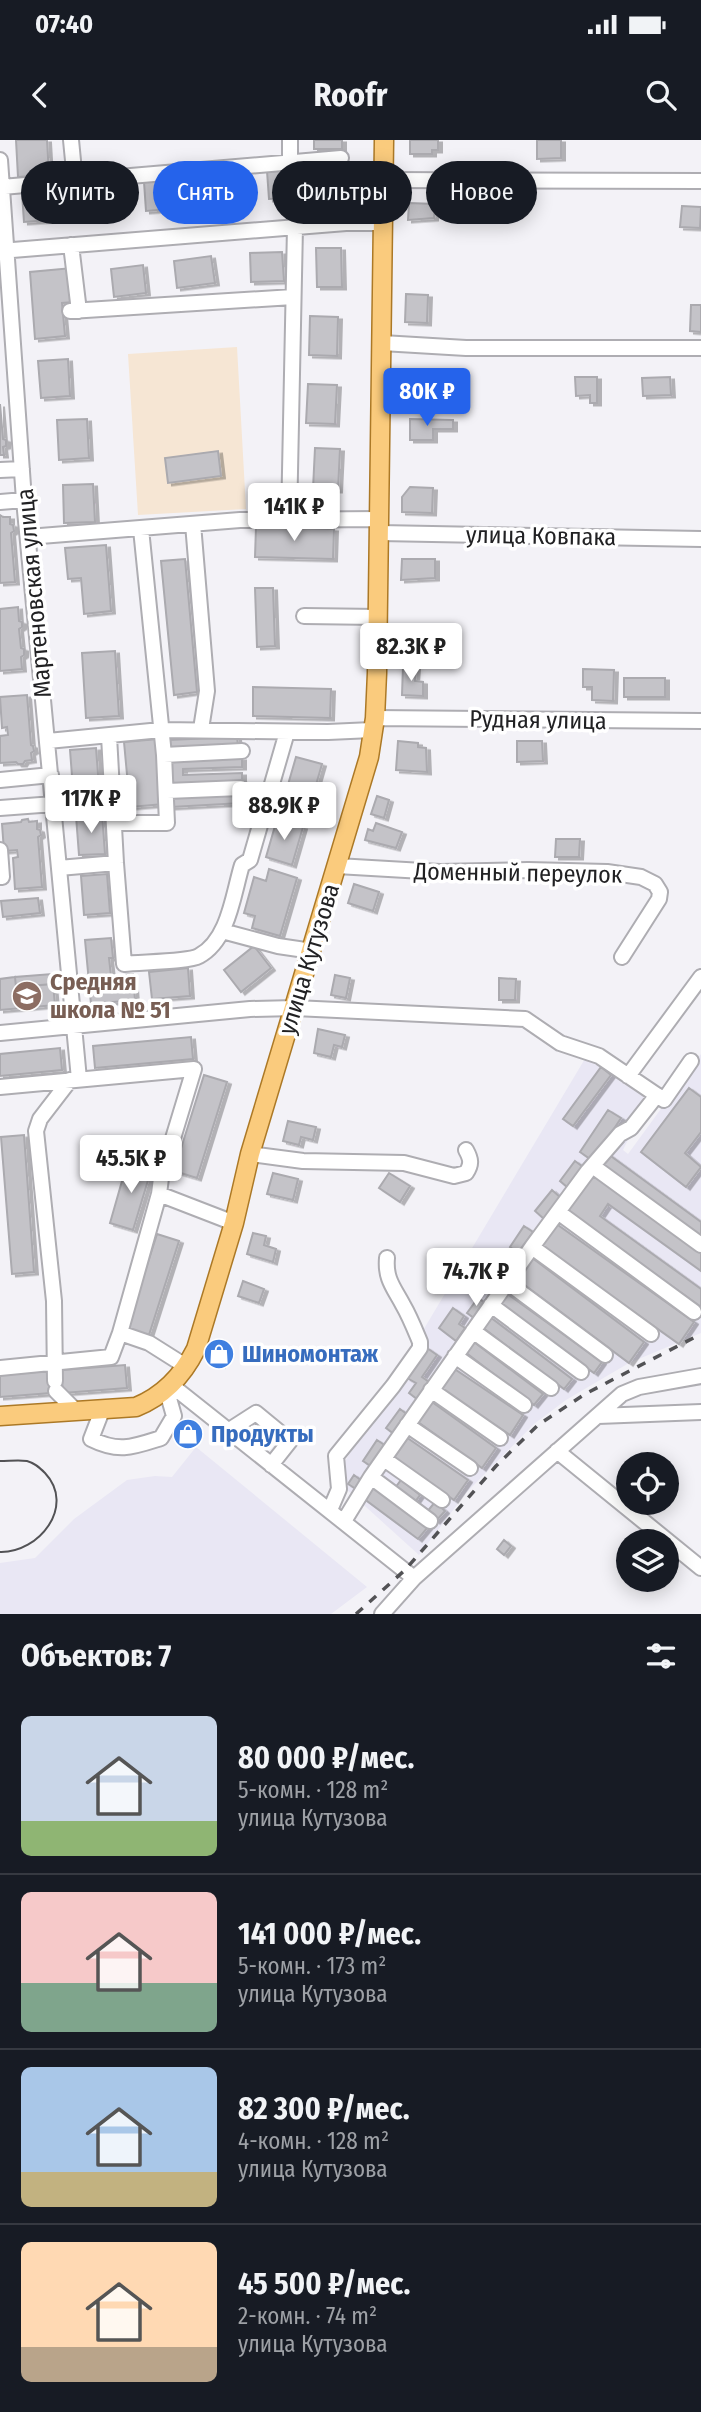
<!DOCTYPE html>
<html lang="ru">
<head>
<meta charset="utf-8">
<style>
	body { margin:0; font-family:"Fira Sans Condensed",sans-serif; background:#242831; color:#f1f3f6; height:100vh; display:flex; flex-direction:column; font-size:26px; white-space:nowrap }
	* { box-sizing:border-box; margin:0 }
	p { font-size:23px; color:#9ea1a6 }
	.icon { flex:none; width:38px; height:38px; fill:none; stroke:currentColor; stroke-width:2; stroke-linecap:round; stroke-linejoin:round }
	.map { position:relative; height:1474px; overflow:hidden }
	.side { display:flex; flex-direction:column; background:#171b24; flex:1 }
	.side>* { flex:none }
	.top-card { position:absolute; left:21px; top:21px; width:660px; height:63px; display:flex; gap:14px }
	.buttons { position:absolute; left:616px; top:1312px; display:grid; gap:14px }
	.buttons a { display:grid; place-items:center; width:63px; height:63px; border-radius:50%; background:#171b24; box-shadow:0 4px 18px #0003; font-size:35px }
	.price { position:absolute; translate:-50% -60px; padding:0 16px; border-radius:7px; background:#fff; color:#222; font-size:23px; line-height:46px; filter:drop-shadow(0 2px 4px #0008) }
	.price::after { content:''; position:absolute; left:50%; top:42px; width:21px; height:16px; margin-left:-10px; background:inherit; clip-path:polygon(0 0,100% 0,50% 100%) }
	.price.selected { background:#2563eb; color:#fff }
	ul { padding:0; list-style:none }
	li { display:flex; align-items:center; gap:21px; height:175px; padding:0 21px }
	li+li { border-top:2px solid #363941 }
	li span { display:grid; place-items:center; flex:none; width:196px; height:140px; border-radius:10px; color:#555 }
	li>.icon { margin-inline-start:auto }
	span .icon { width:84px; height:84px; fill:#fffc; stroke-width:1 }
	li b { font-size:30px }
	h2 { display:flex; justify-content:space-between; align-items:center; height:84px; padding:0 21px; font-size:30px }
	.chip { padding:0 24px; border-radius:32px; background:#171b24; box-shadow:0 4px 18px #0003; font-size:24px; line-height:63px }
	.chip.selected { background:#2563eb; color:#fff }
	.status { display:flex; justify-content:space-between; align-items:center; height:49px; padding:0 35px; background:#171b24; direction:ltr }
	.status svg { height:19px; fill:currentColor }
	header { display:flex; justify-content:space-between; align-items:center; height:91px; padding:0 21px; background:#171b24; font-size:32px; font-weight:700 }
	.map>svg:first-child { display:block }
	.built { fill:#e9e7f4 }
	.education { fill:#f6e6d4 }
	.building { fill:#c4c3c8; stroke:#abaaaf; stroke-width:2; filter:url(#shadow) }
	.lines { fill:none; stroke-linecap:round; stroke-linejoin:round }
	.minor-casing { stroke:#aeadb2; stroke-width:18 }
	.major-casing { stroke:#ac7926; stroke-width:21 }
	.minor { stroke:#fff; stroke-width:14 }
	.major { stroke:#facb7d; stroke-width:18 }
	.tram { stroke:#525255; stroke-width:2 }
	.rail { stroke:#525255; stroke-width:3.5; stroke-dasharray:9 9; stroke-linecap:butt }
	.labels { text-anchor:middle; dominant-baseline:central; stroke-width:7; stroke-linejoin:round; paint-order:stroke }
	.street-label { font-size:24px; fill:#212123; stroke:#fff }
	.education-label { font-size:24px; font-weight:bold; fill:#785e54; stroke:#fff; text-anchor:start }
	.shop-label { font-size:24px; font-weight:bold; fill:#366cbe; stroke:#fff; text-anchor:start }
</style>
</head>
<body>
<div class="status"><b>07:40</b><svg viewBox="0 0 49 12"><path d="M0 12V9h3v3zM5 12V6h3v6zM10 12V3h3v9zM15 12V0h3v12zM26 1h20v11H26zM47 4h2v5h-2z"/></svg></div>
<header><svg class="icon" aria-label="back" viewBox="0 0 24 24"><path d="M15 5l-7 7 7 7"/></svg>Roofr<svg class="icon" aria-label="search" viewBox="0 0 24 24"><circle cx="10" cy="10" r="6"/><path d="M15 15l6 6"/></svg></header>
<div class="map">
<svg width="701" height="1474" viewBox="0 0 701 1474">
	<defs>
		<filter id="shadow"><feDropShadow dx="4" dy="2.5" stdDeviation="0" flood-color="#0004"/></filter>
	</defs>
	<rect width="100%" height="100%" fill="#f3f2f7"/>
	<path class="built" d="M589 912 650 954 623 1010 628 1014 701 914V1193L629 1223 566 1260 534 1284 466 1353 419 1415 345 1348 341 1328Z
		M196 1307 367 1447 331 1474H0V1423L35 1418 74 1379 127 1340 155 1336 172 1337Z"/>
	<path class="education" d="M237 207 246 369 138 375 128 214Z"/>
	<path class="building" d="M16 0H47L49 35 18 37Z
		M314 0H342V9H314Z
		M410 0H438V10H432V14H410Z
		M537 0H561V18L537 19Z
		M337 26 339 55 269 59 267 31Z
		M214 36 217 65 146 71 144 42Z
		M94 48 95 61H101L102 76 24 82 22 53Z
		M409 63 435 64 434 78 408 80Z
		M682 66 701 67 700 88 680 87Z
		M316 108H341L342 147H317Z
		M282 112 284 141 251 142 250 113Z
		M211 116 215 143 177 148 174 121Z
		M143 125 146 153 114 157 111 129Z
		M72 128 75 162 62 163 65 196 35 199 30 132Z
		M406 154 428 155 427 183 405 182Z
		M691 165H701V192L690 191Z
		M310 176 338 177 337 216 309 215Z
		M68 219 70 256 41 258 38 221Z
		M405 232 443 233V249H437V252L404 251Z
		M575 237H597V263H590V255L576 256Z
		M670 237 671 255 643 256 642 238Z
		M308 244 337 245 335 284 306 283Z
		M0 264 3 299 6 300V306L3 307 4 315H0Z
		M87 279 89 318 59 320 57 280Z
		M410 279 453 280V289H433V300H410Z
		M315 308 340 309 338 350 313 349Z
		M218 311 221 336 168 343 165 318Z
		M93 344 95 382 64 383 63 345Z
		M410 347 433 348 432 373 402 372V357Z
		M0 375 3 377H10V384L13 385 14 391 11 393 15 442 0 443Z
		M256 387 334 389 333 419 255 417Z
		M106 405 111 471 84 474 81 438 68 439 65 408Z
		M185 419 197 552 174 555 161 421Z
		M402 419H435V438L401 440Z
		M255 448H273L275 506 257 507Z
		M18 467 19 481 22 482V487L19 489 21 508 24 509V515L21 517 22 529 0 531V469Z
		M403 487 424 488 423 508H402Z
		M115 511 119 576 86 578 82 513Z
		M403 526 416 527 415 541 423 542V556L402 555Z
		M583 529 614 530 613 561 592 560V547H583Z
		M624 538H665V557H624Z
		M253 547 331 549 330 578 253 576Z
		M27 555 31 605 33 606 34 611 31 613 32 620 25 621 23 624H18L16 622 0 623V596L8 595 7 587 2 588 0 557Z
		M237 597 238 606 169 610 168 600Z
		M158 599 164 664 130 667 124 602Z
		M398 601 418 603V607L426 608 427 632 396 630Z
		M517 601H542L543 621 517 622Z
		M96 608 99 647 73 649 70 610Z
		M296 617 322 624 311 662 285 655Z
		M242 618V627L183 629V635L242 633V642L170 645 169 620Z
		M242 654V663L171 667V657Z
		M377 656 389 660 384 678 371 674Z
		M102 674 105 714 79 715 76 676Z
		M28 679 29 682 37 681V689L40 690 41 695 38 697 42 747 15 749 13 718 18 717 17 710 4 711 2 684 21 682 22 680Z
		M277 679 303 687 292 725 266 717Z
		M376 683 402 692 396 708 365 700 368 689 373 691Z
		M556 699H580L579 717H555Z
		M269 729 297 738 280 796 252 788 255 776 244 773 254 737 266 741Z
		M107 734 110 773 84 775 81 736Z
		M354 744 379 752 373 771 348 763Z
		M38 758 40 773 3 777 1 761Z
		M111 798 113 818H109L111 836 133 834 135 860 91 864 85 800Z
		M254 806 271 828 241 852 224 830Z
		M188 828 190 856 152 859 149 832Z
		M52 834 53 844 16 847 15 837Z
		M335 835 350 838 346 858 331 855Z
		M15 837 16 847 53 844 55 865 0 870V839Z
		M499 838 516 839 515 860H499Z
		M318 889 345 895 342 907 334 905 331 917 314 913Z
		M191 897 193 919 95 928 93 906Z
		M60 908 62 930 0 936V914Z
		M601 927 611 935 573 986 563 979Z
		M204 935 227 942 197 1038 174 1031Z
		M689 948 701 957V992L685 1013 701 1027 686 1047 641 1012Z
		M608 970 621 978 593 1021 580 1012Z
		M288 981 316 987 313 1000 301 997 299 1005 283 1001Z
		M24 995 34 1132 12 1134 1 997Z
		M608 1014 701 1082V1099L599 1025Z
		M128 1020 152 1027 133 1090 110 1083Z
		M575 1021 583 1027 567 1047 560 1041Z
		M594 1032 701 1110V1131L608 1064 600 1076 701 1149V1167L566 1070Z
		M273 1033 298 1039 293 1060 267 1054Z
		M389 1033 410 1046 400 1062 379 1048Z
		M552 1050 561 1058 544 1079 535 1071Z
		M555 1083 694 1182 679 1204 540 1105Z
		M524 1086 533 1092 518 1113 510 1107Z
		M253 1093 266 1096 264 1105 276 1109 273 1122 247 1114Z
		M157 1094 179 1101 148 1198 126 1191Z
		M531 1117 644 1202 629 1223 515 1138Z
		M502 1123 508 1127 499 1141 492 1137Z
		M243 1141 264 1149 259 1163 238 1156Z
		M506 1153 602 1222 594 1233 499 1163Z
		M478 1158 485 1163 474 1178 467 1173Z
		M453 1168 464 1176 459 1184 465 1188 456 1201 439 1188Z
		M490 1177 572 1239 564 1249 482 1187Z
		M217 1202 228 1206 221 1225 210 1222Z
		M474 1202 543 1254 534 1265 465 1212Z
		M427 1208 437 1215 422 1237 429 1242 417 1259 409 1253 416 1243 407 1238Z
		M125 1225 127 1248 63 1253 61 1230Z
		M453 1228 523 1275 510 1295 439 1248Z
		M49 1231 51 1253 0 1257V1235Z
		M432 1262 496 1308 482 1328 418 1282Z
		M400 1269 408 1275 394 1294 386 1288Z
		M406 1297 468 1340 454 1360 392 1317Z
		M377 1300 386 1306 372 1327 363 1321Z
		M354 1335 362 1341 356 1349 348 1344Z
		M401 1340 420 1355 415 1362 395 1348Z
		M373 1345 428 1387 418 1399 363 1358Z
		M435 1362 445 1371 436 1381 426 1373Z
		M504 1400 511 1406 504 1415 497 1409Z"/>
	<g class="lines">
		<g class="minor-casing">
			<path id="minor" d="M71 0 75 41
				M290 0V21
				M0 20 24 360 79 939
				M384 40 701 41
				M2 47 341 18
				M71 105 79 171
				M0 111 346 83H383
				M70 171 293 157
				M382 203 466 208H701
				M0 330 22 329
				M0 362 24 360
				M289 381 295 87
				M193 384 207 551 201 589
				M380 393 701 399
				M28 397 240 380 380 379
				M304 476 378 477
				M375 578 701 581
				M109 596 116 723 124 824C140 822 189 822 199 816 229 800 233 754 242 725L250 720 287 592
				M48 601 161 590 328 592 372 590
				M164 615 242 611
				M0 640 51 635
				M167 651 241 648
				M0 668 54 664
				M115 683H167L164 615 141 389
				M0 710 2 737H0
				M337 726 440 732 528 730 607 732 641 737 655 744 660 752 659 759 622 817
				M59 728 116 723
				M222 791 278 806 312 811
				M0 893 250 869 295 868 525 879 560 903 599 916 664 960 691 921
				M628 936 701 837
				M0 947 194 929 161 1038 159 1054 120 1193 111 1217 0 1228
				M250 1014 303 1021 404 1023 454 1036 466 1033C472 1024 471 1019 466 1010
				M594 1027 701 1105
				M159 1054 234 1083
				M558 1072 694 1172
				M532 1107 651 1194
				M507 1142 605 1215
				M491 1165 581 1232
				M473 1191 551 1248
				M120 1193 149 1203 187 1227
				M455 1216 524 1265
				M55 1241 54 1161 36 991 40 979 70 940
				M171 1245 414 1438 382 1474
				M431 1250 500 1298
				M56 1251 75 1270
				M103 1268 91 1299C119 1313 133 1307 161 1298L174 1276 166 1248
				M598 1276 701 1272
				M407 1285 470 1328
				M228 1291 256 1273 290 1301 271 1325
				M557 1311 701 1428
				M384 1319 442 1360
				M371 1337 430 1381
				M330 1370 339 1349 336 1316 393 1246 420 1208V1202C415 1190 410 1177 403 1165 394 1148 385 1139 387 1118
				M344 1381 371 1337 532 1107 588 1031 620 994 631 988 657 955
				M414 1438 622 1254 639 1247 701 1236"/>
		</g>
		<g class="major-casing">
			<path id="major" d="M0 1276 136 1267C163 1256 183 1235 196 1209L234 1083 250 1014 369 617 375 578 377 533 384 0"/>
		</g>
		<use href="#minor" class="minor"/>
		<use href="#major" class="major"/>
		<path class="tram" d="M0 1321C9 1321 19 1320 27 1321 35 1323 40 1328 45 1333 76 1366 39 1413 0 1412"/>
		<path class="rail" d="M356 1474 405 1430 496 1326 538 1285 585 1254 701 1194"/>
	</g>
	<defs>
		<g id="school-disc" transform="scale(1.575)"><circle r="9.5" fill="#8d6e63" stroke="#fff"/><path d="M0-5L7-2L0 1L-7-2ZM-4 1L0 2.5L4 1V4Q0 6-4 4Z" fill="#fff"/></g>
		<g id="shop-disc" transform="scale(1.575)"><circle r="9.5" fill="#3f7fe0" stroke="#fff"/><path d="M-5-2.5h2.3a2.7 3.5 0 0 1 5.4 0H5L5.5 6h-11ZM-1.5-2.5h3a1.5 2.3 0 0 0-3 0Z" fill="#fff"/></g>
	</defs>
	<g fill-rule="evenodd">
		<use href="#school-disc" x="27" y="856"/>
		<use href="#shop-disc" x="219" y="1214"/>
		<use href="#shop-disc" x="188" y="1294"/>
	</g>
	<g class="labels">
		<g class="street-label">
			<text transform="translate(541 396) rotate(1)">улица Ковпака</text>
			<text transform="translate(34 453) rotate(-95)">Мартеновская улица</text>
			<text transform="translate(538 580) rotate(1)">Рудная улица</text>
			<text transform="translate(518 733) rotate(1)">Доменный переулок</text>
			<text transform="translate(309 819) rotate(-73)">улица Кутузова</text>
		</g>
		<g class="education-label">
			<text x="50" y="842">Средняя<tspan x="50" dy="28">школа № 51</tspan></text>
		</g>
		<g class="shop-label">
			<text x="242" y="1214">Шиномонтаж</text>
			<text x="211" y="1294">Продукты</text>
		</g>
	</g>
</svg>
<div class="buttons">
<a><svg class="icon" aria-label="locate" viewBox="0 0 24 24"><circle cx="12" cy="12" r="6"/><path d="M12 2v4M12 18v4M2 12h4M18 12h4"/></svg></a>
<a><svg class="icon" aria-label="layers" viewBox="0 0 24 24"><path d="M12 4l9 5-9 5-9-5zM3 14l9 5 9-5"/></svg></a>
</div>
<b class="price selected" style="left:427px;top:288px">80K ₽</b>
<b class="price" style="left:294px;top:403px">141K ₽</b>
<b class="price" style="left:411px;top:543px">82.3K ₽</b>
<b class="price" style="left:91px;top:695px">117K ₽</b>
<b class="price" style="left:284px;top:702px">88.9K ₽</b>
<b class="price" style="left:131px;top:1055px">45.5K ₽</b>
<b class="price" style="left:476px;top:1168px">74.7K ₽</b>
<div class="top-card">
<a class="chip">Купить</a>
<a class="chip selected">Снять</a>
<a class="chip">Фильтры</a>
<a class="chip">Новое</a>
</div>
</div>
<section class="side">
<h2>Объектов: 7<svg class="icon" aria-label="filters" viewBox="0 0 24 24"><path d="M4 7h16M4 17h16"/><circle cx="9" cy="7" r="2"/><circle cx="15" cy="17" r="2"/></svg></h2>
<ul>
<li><span style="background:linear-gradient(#c9d6e8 75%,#8fb573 0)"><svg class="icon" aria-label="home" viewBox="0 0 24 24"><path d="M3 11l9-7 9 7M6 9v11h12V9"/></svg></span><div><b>80 000 ₽/мес.</b><p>5-комн. · 128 m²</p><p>улица Кутузова</p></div></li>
<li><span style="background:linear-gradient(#f6c9c9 65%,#7fa58c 0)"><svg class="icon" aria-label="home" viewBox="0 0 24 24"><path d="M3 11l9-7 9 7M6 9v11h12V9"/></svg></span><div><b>141 000 ₽/мес.</b><p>5-комн. · 173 m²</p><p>улица Кутузова</p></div></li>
<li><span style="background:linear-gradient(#a9c7e8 75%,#c2b280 0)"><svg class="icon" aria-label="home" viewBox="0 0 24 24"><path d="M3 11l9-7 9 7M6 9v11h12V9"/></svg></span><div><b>82 300 ₽/мес.</b><p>4-комн. · 128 m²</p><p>улица Кутузова</p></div></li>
<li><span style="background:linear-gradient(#ffd9b3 75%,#b9a48a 0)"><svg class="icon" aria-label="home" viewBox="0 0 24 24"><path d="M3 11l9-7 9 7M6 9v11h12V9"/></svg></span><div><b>45 500 ₽/мес.</b><p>2-комн. · 74 m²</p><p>улица Кутузова</p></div></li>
</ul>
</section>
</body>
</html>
